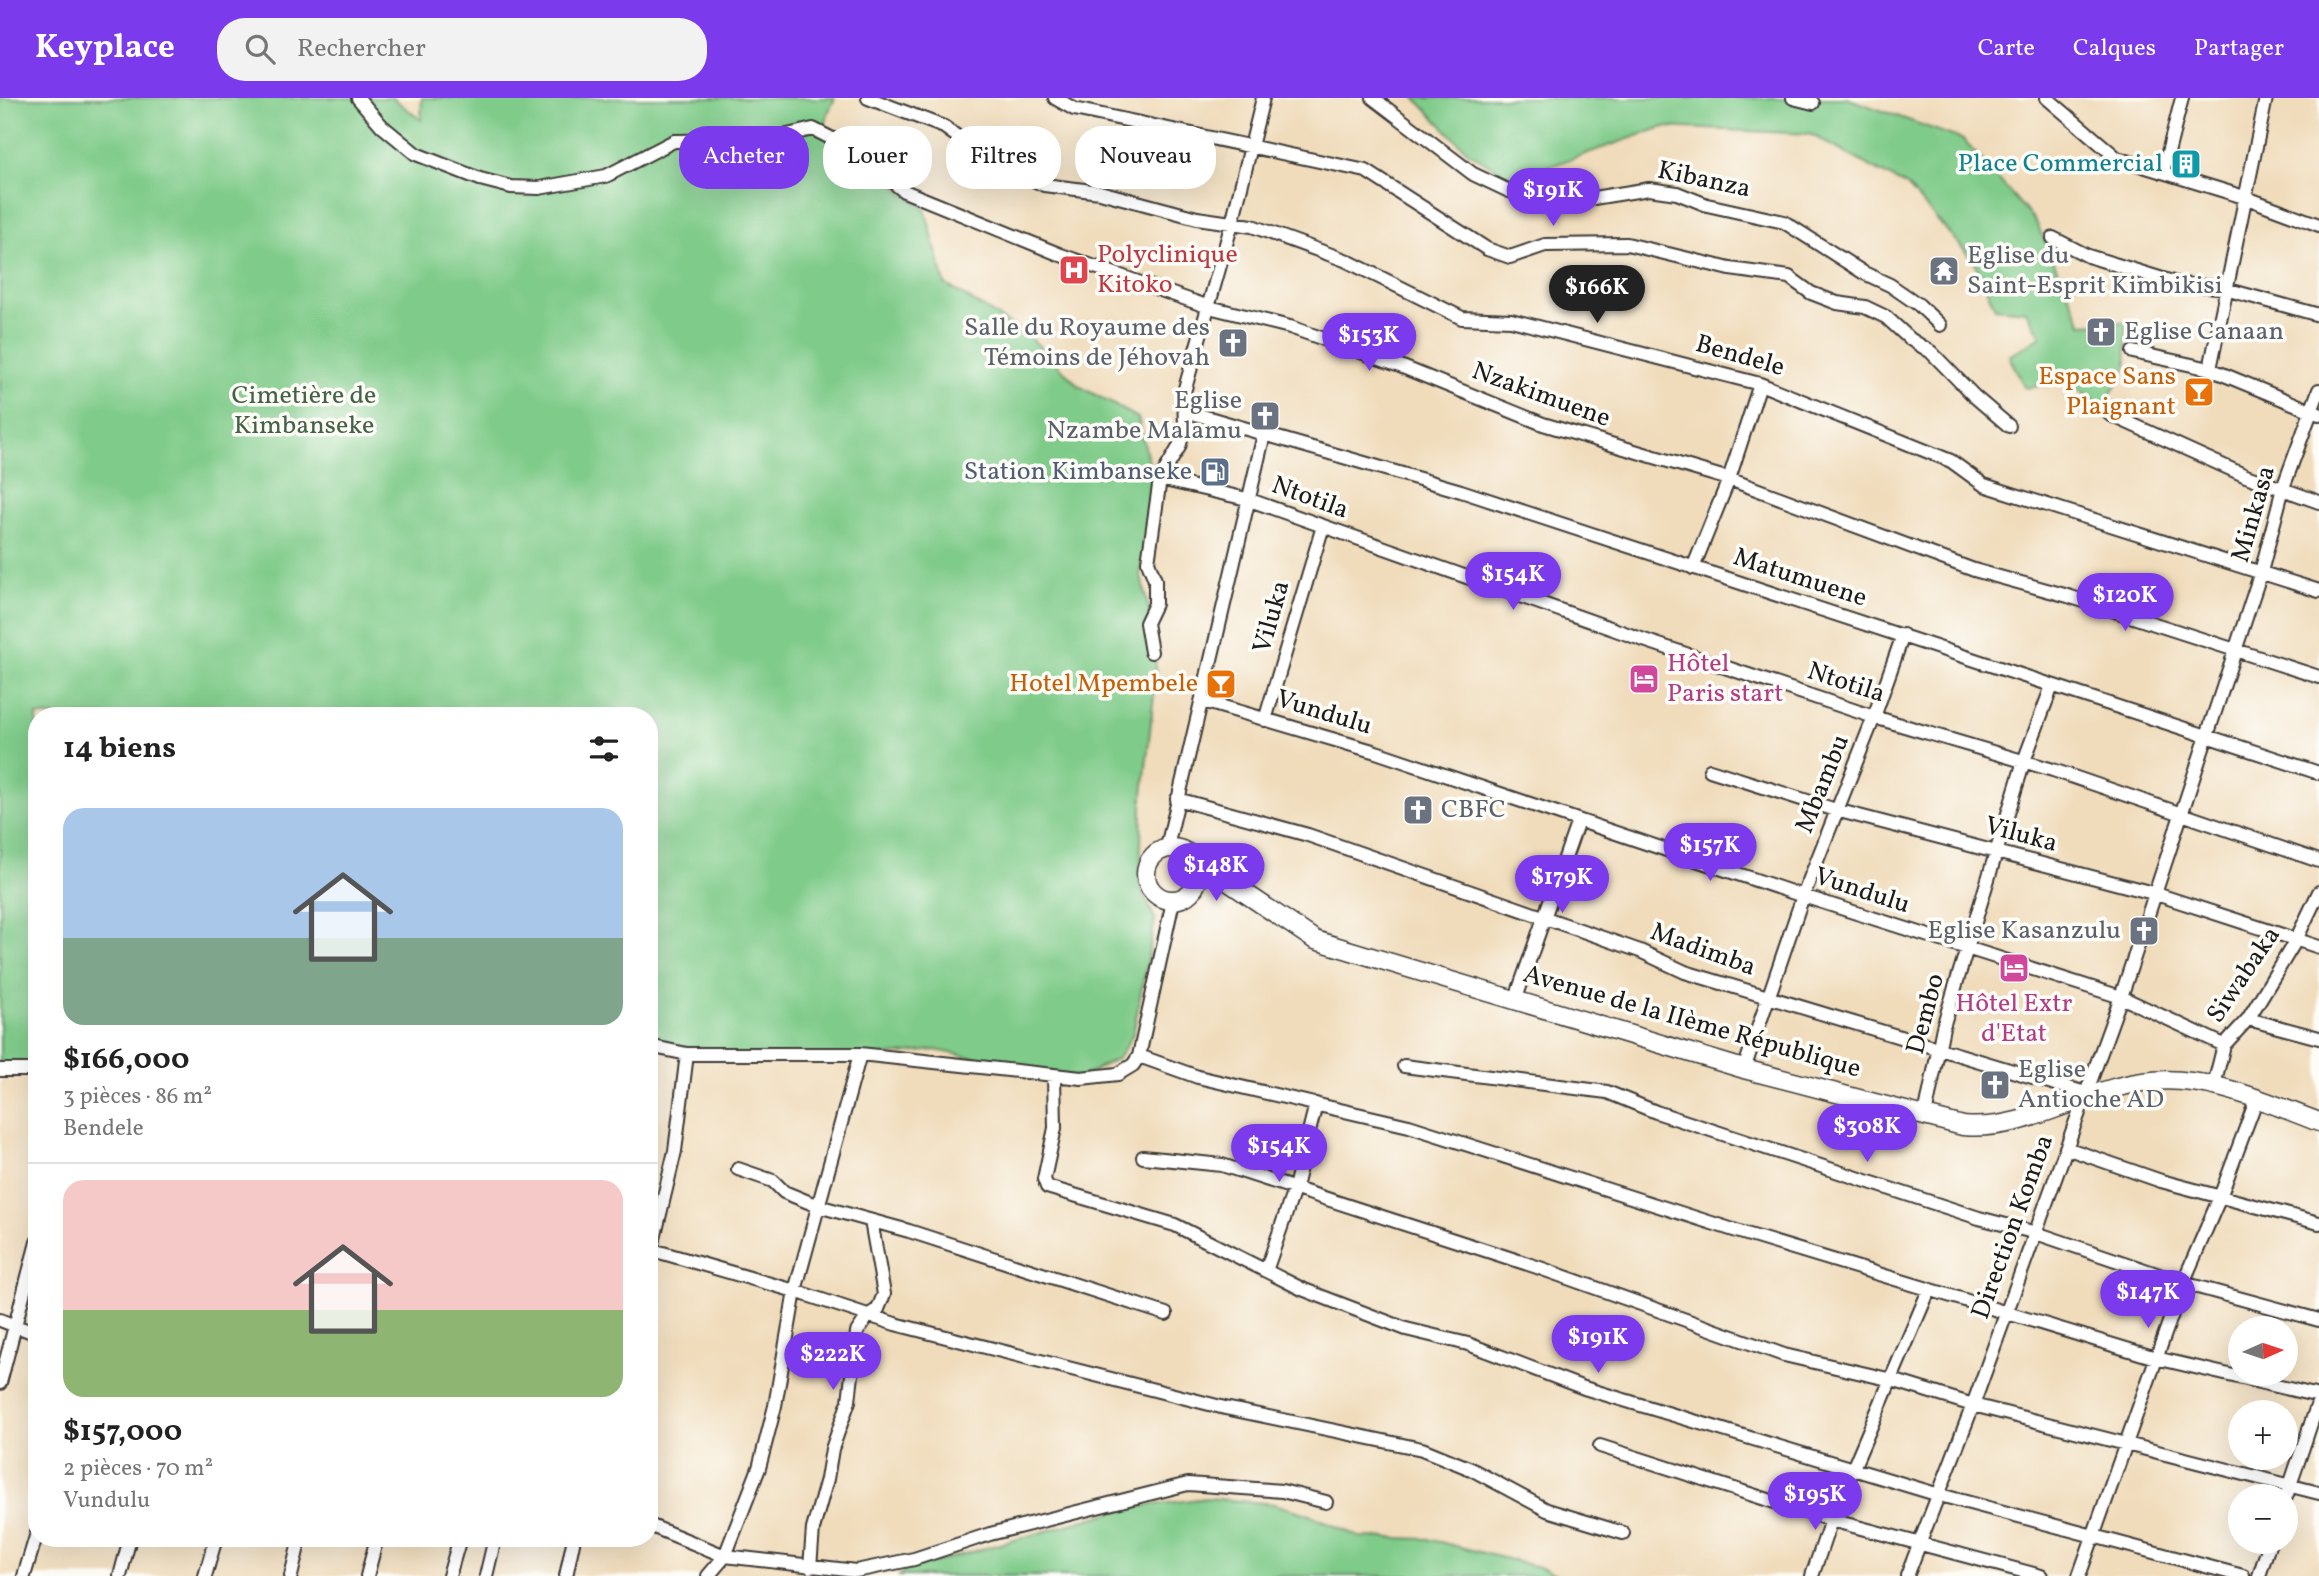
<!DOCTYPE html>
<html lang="fr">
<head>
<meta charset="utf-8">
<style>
	body { margin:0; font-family:Vollkorn,serif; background:#f2f2f2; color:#222; height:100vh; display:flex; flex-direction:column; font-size:26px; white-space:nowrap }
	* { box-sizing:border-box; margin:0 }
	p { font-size:23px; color:#767676 }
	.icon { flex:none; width:38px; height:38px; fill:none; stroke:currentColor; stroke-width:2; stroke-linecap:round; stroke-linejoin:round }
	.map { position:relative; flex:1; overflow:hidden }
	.drawer { position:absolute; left:28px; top:609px; width:630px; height:840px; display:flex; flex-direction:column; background:#fff; border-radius:28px; box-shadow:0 7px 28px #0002 }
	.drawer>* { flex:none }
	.hud { position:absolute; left:679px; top:28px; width:665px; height:63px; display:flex; gap:14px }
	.needle { width:46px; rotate:87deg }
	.tools { position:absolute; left:2228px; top:1218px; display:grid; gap:14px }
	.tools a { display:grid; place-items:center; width:70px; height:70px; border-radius:50%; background:#fff; box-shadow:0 7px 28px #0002; font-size:35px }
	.price { position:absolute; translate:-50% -60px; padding:0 16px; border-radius:24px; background:#7c3aed; color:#fff; font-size:23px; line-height:46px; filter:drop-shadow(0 2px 4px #0008) }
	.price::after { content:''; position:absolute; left:50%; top:42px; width:21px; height:16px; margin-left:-10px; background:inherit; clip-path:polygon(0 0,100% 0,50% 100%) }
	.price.current { background:#222; color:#fff }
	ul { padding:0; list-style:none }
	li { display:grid; align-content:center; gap:14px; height:371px; padding:0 35px }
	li+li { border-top:2px solid #e0e0e0 }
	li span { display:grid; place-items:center; height:217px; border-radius:21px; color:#555 }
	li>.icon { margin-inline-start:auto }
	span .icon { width:126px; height:126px; fill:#fffc; stroke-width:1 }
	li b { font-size:30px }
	h2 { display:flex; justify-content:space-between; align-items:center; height:84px; padding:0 35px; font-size:30px }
	.pill { padding:0 24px; border-radius:28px; background:#fff; box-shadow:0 7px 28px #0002; font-size:24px; line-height:63px }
	.pill.current { background:#7c3aed; color:#fff }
	header { display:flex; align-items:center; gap:42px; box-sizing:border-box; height:98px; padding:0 35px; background:#7c3aed; color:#fff }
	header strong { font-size:33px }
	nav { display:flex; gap:38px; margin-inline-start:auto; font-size:24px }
	.search { width:490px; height:63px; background:#f2f2f2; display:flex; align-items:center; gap:18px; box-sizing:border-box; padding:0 24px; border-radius:28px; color:#767676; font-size:26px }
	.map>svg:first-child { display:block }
	.green { fill:#7fcb89; stroke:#4e7452; stroke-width:2 }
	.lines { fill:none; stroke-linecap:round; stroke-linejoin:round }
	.street-casing { stroke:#3c3934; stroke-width:16 }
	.secondary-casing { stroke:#3c3934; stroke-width:21 }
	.street { stroke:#fff; stroke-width:12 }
	.secondary { stroke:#fff; stroke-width:18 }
	.labels { text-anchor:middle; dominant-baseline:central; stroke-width:7; stroke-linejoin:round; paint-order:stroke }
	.culture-label { font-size:26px; fill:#0d838f; stroke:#fdfcf7; text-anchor:end }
	.street-label { font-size:26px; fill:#1c1c1c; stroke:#fdfcf7 }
	.health-label { font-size:26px; fill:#be3a42; stroke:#fdfcf7; text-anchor:start }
	.worship-label { font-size:26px; fill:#5b616d; stroke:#fdfcf7; text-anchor:start }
	.food-label { font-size:26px; fill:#c56008; stroke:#fdfcf7; text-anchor:end }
	.park-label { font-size:26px; fill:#446248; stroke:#fdfcf7 }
	.service-label { font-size:26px; fill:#4e5e75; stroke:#fdfcf7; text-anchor:end }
	.hotel-label { font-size:26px; fill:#b23c85; stroke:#fdfcf7; text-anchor:start }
</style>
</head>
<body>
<header>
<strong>Keyplace</strong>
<div class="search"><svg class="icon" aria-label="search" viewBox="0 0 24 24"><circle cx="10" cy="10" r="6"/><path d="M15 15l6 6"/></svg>Rechercher</div>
<nav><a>Carte</a><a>Calques</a><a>Partager</a></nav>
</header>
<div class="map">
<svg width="2319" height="1478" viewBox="0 0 2319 1478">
	<rect width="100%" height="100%" fill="#fdfcf7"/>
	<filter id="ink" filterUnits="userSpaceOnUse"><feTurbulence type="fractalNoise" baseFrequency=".0143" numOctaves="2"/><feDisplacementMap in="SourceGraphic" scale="14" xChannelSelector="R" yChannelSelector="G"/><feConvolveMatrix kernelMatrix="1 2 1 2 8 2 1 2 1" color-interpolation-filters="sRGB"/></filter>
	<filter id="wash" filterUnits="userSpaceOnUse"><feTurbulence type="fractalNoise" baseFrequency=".00686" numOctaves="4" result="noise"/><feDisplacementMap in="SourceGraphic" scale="28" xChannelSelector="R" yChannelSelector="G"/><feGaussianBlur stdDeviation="1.57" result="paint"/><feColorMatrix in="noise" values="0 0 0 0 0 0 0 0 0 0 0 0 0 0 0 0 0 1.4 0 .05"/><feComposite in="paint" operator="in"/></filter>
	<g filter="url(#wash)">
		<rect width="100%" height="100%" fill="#f0dcbb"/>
		<path class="green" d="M0 0H393L421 22 422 0H835L828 15 824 35 856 50 896 89 925 111 945 186 1029 238 1079 288 1138 320 1152 378 1151 424 1140 475 1155 535 1156 578 1142 706 1140 788 1155 821 1133 936 1119 959 1081 980 935 952 875 959 687 956 649 948V618H37V974H0Z
			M1415 0H1847L1964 42 2036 124 2082 226 2126 224 2127 270 2103 308 2066 284 2025 290 2009 258 2041 238 2026 213 1995 210 1974 163 1907 88 1810 36 1663 29 1513 81 1468 54Z
			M1207 1400 1274 1406 1308 1416 1359 1439 1428 1441 1539 1469 1560 1478H899L904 1473 1128 1410Z"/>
	</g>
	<g filter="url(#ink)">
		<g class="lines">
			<g class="street-casing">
				<path id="street" d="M358 0 382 28 416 56 480 81 511 89 539 90 606 78 674 43 766 42 813 31 874 62 882 75 904 93 1061 157 1209 209 1290 229 1400 268 1543 326 1729 381 1974 472 2068 498 2319 579
					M868 0 944 29 987 60 1044 87 1100 94 1197 120 1252 128 1345 162 1462 220 1511 222 1760 286 1951 363 1984 387 2319 493
					M1055 0 1074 11 1366 73 1487 151 1510 159 1545 147 1627 146 1730 171 1789 179 1811 195 1837 205 1865 209 1886 219 1910 241 1931 254 1974 298 2009 328
					M1373 0 1473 76 1509 93 1563 105 1649 91 1677 95 1707 107 1784 124 1864 175 1890 187 1919 207 1940 227
					M1793 0 1813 5
					M2047 0 2117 60 2244 99 2319 127
					M2163 74 2182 0
					M2053 140 2088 158 2179 186 2218 189 2319 217
					M2133 254 2210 271 2319 316
					M2210 271 2266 0
					M2109 316 2246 378 2319 404
					M1264 336 1461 393 2319 675
					M1160 381 1247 401 1644 542 1874 619 2053 672 2319 763
					M1693 470 1729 381 1760 286
					M1151 554 1146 525 1155 506V482L1148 464 1160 381 1179 349 1185 328 1184 294 1232 125 1263 0
					M1203 603 1376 654 1803 798 2121 899 2224 947
					M1265 622 1323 428
					M1710 672 1836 712 2153 795 2319 849
					M1177 701 1308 737 1640 853 1685 874 2092 997
					M1167 749 1264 336 1185 313
					M1516 900 1578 723
					M2248 921 2319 940
					M649 948 687 956H860L1081 980 1118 976 1133 967 1139 958 1173 803
					M1139 958 1198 979 1409 1028 1743 1135 2156 1260 2319 1298
					M1404 968 1607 994 1656 1014 1979 1120 2033 1134 2183 1185 2319 1222
					M1744 971 1803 798 1874 619 1903 537
					M0 972H37
					M1054 977 1055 1030 1044 1081 1047 1089 1175 1127 1302 1191 1406 1231 1468 1246 1584 1290 1936 1396 2243 1478
					M2214 987 2224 947 2248 921 2296 842 2319 794
					M1925 1018 1943 929 2024 663 2052 588
					M2066 1050 2161 1083 2319 1125
					M1143 1059 1222 1067 1537 1169 1784 1257 1892 1282 1973 1307 2319 1395
					M738 1071 773 1083 784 1094 818 1108 909 1133 1166 1216
					M649 1151 795 1193 895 1226 1225 1310 1422 1351 1471 1371 1547 1412 1623 1435
					M649 1162 675 1053 687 956
					M1266 1173 1295 1089 1316 1006
					M0 1222 37 1236
					M0 1285 37 1144
					M1600 1348 1831 1422 2041 1478
					M2286 1399 2319 1302
					M649 1427 725 1458 856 1473 914 1461 990 1436 1188 1386 1282 1393 1326 1404
					M810 1469 813 1431 827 1381 832 1351 849 1303 857 1234 868 1218 878 1211 884 1196 871 1123
					M24 1478 37 1435
					M120 1478 130 1440
					M205 1478 216 1440
					M291 1478 300 1440
					M367 1478 377 1440
					M449 1478 460 1440
					M486 1478 495 1440
					M566 1478 574 1440
					M708 1478 725 1458 759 1370 775 1308 795 1193 860 956
					M1812 1478 1831 1422 1929 1192
					M1907 1478 1973 1307 2121 899 2261 474 2283 390 2319 292
					M2079 1478 2183 1185 2220 1099 2257 1000
					M2259 1478 2270 1444"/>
			</g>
			<g class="secondary-casing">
				<path id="secondary" d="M1146 776a26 26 0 1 1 52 0a26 26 0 1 1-52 0Z
					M1193 760 1315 842 1744 971 1963 1028C2027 1034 2081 992 2143 984 2204 975 2263 1003 2319 1024"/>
			</g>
			<use href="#street" class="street"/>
			<use href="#secondary" class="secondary"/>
		</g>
	</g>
	<defs>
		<g id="building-square" transform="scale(1.575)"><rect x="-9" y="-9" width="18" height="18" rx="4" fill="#0f9aa8" stroke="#fdfcf7"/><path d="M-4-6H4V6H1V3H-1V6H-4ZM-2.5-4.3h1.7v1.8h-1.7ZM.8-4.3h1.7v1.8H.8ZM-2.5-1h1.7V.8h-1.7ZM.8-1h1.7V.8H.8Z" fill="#fff"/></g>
		<g id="hospital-square" transform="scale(1.575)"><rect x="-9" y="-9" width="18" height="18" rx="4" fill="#e0444e" stroke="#fdfcf7"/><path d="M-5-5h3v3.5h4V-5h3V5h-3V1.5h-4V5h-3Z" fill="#fff"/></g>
		<g id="temple-square" transform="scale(1.575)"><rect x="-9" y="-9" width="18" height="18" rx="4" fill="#6b7280" stroke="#fdfcf7"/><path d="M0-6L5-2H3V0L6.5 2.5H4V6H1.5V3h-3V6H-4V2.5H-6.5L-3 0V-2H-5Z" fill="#fff"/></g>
		<g id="church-square" transform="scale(1.575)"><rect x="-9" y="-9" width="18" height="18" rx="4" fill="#6b7280" stroke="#fdfcf7"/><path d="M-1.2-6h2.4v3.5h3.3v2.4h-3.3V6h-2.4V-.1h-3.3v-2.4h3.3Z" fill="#fff"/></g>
		<g id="bar-square" transform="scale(1.575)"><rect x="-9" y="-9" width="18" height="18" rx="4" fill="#e8710a" stroke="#fdfcf7"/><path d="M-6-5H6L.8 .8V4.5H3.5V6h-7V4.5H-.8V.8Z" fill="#fff"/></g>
		<g id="fuel-square" transform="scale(1.575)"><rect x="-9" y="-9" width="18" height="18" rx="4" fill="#5c6f8a" stroke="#fdfcf7"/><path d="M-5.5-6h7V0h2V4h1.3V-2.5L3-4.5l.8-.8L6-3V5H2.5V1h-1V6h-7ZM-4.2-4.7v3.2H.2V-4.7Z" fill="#fff"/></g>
		<g id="hotel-square" transform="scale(1.575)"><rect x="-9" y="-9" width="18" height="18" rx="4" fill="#d1479c" stroke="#fdfcf7"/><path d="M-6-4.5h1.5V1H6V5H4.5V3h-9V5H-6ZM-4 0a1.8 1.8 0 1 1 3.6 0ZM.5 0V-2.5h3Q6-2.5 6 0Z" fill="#fff"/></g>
	</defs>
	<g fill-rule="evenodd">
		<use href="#building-square" x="2186" y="66"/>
		<use href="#hospital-square" x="1074" y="172"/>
		<use href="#temple-square" x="1944" y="173"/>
		<use href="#church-square" x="2101" y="234"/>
		<use href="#church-square" x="1233" y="245"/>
		<use href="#bar-square" x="2199" y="294"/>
		<use href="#church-square" x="1265" y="318"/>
		<use href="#fuel-square" x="1215" y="374"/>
		<use href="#hotel-square" x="1644" y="581"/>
		<use href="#bar-square" x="1221" y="586"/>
		<use href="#church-square" x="1418" y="712"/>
		<use href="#church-square" x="2144" y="833"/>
		<use href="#hotel-square" x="2014" y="870"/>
		<use href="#church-square" x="1995" y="987"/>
	</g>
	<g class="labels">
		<g class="culture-label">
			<text x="2163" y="66">Place Commercial</text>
		</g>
		<g class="street-label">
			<text transform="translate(1704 82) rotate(12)">Kibanza</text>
			<text transform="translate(1740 258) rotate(16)">Bendele</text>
			<text transform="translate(1541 297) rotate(20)">Nzakimuene</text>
			<text transform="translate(1310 400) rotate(20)">Ntotila</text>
			<text transform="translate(2254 416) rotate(-74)">Minkasa</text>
			<text transform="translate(1800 480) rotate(18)">Matumuene</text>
			<text transform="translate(1272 519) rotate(-74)">Viluka</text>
			<text transform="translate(1846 585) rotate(18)">Ntotila</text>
			<text transform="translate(1324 615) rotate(17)">Vundulu</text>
			<text transform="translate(1823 686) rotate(-68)">Mbambu</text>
			<text transform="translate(2021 737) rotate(15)">Viluka</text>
			<text transform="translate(1862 793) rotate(18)">Vundulu</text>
			<text transform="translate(1703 852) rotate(20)">Madimba</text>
			<text transform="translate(2244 877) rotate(-56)">Siwabaka</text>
			<text transform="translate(1926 916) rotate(-75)">Dembo</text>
			<text transform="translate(1692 924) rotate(16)">Avenue de la IIème République</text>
			<text transform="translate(2013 1129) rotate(-70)">Direction Komba</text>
		</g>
		<g class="health-label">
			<text x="1097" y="157">Polyclinique<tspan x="1097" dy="30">Kitoko</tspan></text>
		</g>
		<g class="worship-label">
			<text x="1967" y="158">Eglise du<tspan x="1967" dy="30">Saint-Esprit Kimbikisi</tspan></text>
			<text x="1210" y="230" text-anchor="end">Salle du Royaume des<tspan x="1210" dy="30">Témoins de Jéhovah</tspan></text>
			<text x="2124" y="234">Eglise Canaan</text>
			<text x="1242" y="303" text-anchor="end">Eglise<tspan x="1242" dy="30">Nzambe Malamu</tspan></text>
			<text x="1441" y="712">CBFC</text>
			<text x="2121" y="833" text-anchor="end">Eglise Kasanzulu</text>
			<text x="2018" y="972">Eglise<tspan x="2018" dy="30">Antioche AD</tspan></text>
		</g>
		<g class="food-label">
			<text x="2176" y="279">Espace Sans<tspan x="2176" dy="30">Plaignant</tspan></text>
			<text x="1198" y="586">Hotel Mpembele</text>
		</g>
		<g class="park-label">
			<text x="304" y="298">Cimetière de<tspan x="304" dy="30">Kimbanseke</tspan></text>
		</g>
		<g class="service-label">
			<text x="1192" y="374">Station Kimbanseke</text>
		</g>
		<g class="hotel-label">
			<text x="1667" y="566">Hôtel<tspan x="1667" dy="30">Paris start</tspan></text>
			<text x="2014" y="906" text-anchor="middle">Hôtel Extr<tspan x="2014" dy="30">d'Etat</tspan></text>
		</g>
	</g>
</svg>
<div class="tools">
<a><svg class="needle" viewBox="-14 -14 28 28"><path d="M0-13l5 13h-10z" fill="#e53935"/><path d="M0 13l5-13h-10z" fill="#767676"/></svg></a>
<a>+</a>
<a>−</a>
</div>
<b class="price" style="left:1553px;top:130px">$191K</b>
<b class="price current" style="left:1597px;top:227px">$166K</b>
<b class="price" style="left:1369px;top:275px">$153K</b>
<b class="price" style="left:1513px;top:514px">$154K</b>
<b class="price" style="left:2125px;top:535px">$120K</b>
<b class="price" style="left:1710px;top:785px">$157K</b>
<b class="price" style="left:1216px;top:805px">$148K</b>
<b class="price" style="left:1562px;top:817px">$179K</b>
<b class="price" style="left:1867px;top:1066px">$308K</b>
<b class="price" style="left:1279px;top:1086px">$154K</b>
<b class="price" style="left:2148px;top:1232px">$147K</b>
<b class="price" style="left:1598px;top:1277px">$191K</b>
<b class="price" style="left:833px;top:1294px">$222K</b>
<b class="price" style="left:1815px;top:1434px">$195K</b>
<div class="hud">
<a class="pill current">Acheter</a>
<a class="pill">Louer</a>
<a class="pill">Filtres</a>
<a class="pill">Nouveau</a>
</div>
<section class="drawer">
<h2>14 biens<svg class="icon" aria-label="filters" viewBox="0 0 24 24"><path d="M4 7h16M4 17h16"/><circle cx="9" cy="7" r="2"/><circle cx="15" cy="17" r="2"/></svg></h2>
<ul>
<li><span style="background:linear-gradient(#a9c7e8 60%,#7fa58c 0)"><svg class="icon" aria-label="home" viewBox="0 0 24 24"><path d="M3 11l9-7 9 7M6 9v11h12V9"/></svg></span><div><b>$166,000</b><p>3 pièces · 86 m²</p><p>Bendele</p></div></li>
<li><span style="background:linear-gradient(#f6c9c9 60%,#8fb573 0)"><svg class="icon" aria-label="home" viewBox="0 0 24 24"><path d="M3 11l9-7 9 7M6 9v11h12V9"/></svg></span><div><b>$157,000</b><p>2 pièces · 70 m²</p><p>Vundulu</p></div></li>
</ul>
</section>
</div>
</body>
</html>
